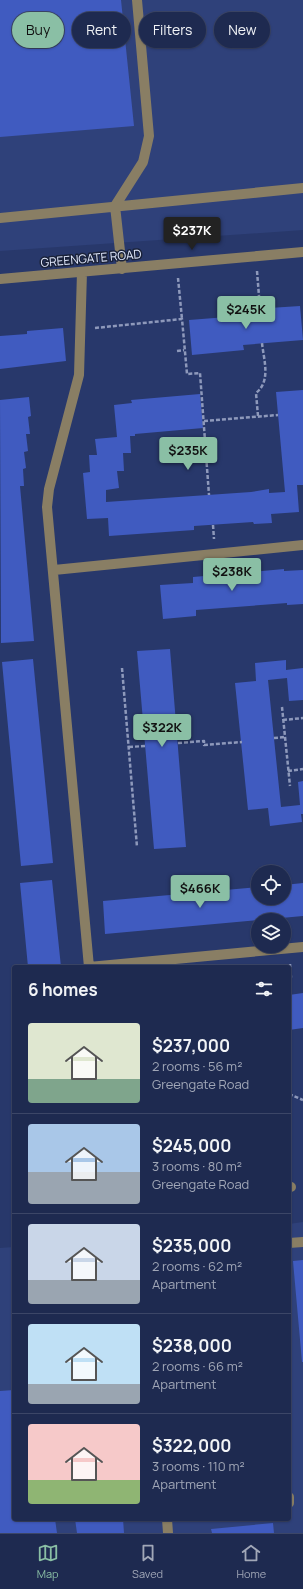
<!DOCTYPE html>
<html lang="en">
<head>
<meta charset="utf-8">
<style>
	body { margin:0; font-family:Manrope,sans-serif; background:#2b365a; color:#f1f3f6; height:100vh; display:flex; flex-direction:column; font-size:15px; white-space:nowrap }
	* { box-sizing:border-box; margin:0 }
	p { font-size:13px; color:#a1a7b7 }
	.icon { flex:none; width:22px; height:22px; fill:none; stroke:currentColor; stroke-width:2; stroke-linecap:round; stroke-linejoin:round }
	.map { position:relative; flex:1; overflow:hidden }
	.drawer { position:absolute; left:12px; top:965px; width:279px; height:556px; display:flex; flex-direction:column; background:#1e2a50; border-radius:4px; box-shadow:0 1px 3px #0004,0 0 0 1px #3c4667 }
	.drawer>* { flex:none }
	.top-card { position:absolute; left:12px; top:12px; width:279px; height:36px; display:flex; gap:8px }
	.controls { position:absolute; left:251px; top:865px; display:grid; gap:8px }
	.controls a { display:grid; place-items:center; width:40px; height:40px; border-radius:50%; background:#1e2a50; box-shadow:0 1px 3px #0004,0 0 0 1px #3c4667; font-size:20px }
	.price { position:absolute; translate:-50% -34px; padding:0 9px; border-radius:4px; background:#8abfa5; color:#111; font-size:13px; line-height:26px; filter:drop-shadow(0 1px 2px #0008) }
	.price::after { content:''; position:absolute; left:50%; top:24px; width:12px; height:9px; margin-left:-6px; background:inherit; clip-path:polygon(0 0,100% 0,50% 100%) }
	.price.current { background:#222; color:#fff }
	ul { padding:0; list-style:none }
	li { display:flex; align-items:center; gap:12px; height:100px; padding:0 16px }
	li+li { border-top:1px solid #3c4667 }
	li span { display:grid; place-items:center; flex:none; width:112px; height:80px; border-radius:4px; color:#555 }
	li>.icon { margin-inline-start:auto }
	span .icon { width:48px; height:48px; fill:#fffc; stroke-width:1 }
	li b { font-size:17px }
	h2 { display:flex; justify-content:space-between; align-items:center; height:48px; padding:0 16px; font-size:17px }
	.chip { padding:0 14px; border-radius:18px; background:#1e2a50; box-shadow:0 1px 3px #0004,0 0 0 1px #3c4667; font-size:14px; line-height:36px }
	.chip.current { background:#8abfa5; color:#111 }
	.dock { display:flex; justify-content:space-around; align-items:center; height:56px; border-top:1px solid #3c4667; background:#1e2a50; font-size:11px; color:#a1a7b7 }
	.dock a { display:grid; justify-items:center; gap:2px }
	.dock .current { color:#8abfa5 }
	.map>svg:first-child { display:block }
	.built { fill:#2f417a }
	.building { fill:#405bc0 }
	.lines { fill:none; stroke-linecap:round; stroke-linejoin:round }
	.path { stroke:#8e99bb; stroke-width:2.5; stroke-dasharray:4 2; stroke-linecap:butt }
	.minor { stroke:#897e64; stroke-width:10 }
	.labels { text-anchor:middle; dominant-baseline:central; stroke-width:3; stroke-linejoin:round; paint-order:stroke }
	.street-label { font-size:12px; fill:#e3eafe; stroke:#1a2239 }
</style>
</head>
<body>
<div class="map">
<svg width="303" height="1533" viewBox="0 0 303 1533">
	<rect width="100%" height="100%" fill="#28386b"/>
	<path class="built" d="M0 0H303V230L0 251Z
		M303 1222V1533H0V1248L14 1247V1519H289V1224Z"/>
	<path class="building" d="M0 0H121L134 126 0 137Z
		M300 306 303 340 243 345 244 350 192 355 189 320 240 316V310Z
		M63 328 66 361 0 369V336L27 334V331Z
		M303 390V485H297L299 512 271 514 272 523 254 524 253 522 194 526V530L109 536 108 518 87 519 83 473 90 472 89 455H97L95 439 117 437 114 405 132 403 131 400 200 394 203 428 135 434V436H130L131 453H123L124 471H117L119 488 106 490V502L251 492 269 489V493L285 492 276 392Z
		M29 397 31 416 28 417 30 434H26L28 451 24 452 26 468 23 469 24 486H20L34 641 1 643 0 400Z
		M284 569V571L303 570V604L287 605V603L196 610V616L163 619 160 585 193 583V577Z
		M170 649 186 847 154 849 137 651Z
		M33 659 53 863 21 866 2 662Z
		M286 660V670L303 668V700L289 701 287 678 268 680 281 807 300 805 298 782 303 781V814H301L302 822 270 826 268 808 248 810 235 683 256 681 255 663Z
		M52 880 61 967H28L20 883Z
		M303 883V916L105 934 103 901 258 887V898H284V885Z
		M303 993V1028L289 1030V995Z
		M303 1260V1362H302L293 1261Z
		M14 1390V1519H55L57 1533H0V1391Z
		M75 1519H123L124 1533H77Z
		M273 1523 274 1533H212L211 1529Z"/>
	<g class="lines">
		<path class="path" d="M257 271 260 309
			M178 278 182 319
			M95 328 182 319 187 374 200 373 209 495
			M177 351 184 350
			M258 416 256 393C271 381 264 361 262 343
			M204 421 278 415
			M213 525 214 539
			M122 668 137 847
			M282 707 290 786
			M283 720 303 718
			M274 738 285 737
			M178 743 204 741V745L242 742
			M129 747 145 746
			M288 771 303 769
			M289 978 291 977 290 964
			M289 1094 303 1100"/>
		<path class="minor" d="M0 218 303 188
			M122 269 115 206 143 162 149 136 137 0
			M82 272 79 375 49 489 47 507 89 967
			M0 279 303 252
			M54 570 303 545
			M89 967 303 947
			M289 1187H291
			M289 1243 303 1242
			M289 1497V1503
			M167 1519 168 1533"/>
	</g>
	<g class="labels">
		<g class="street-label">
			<text transform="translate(91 258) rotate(-5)">GREENGATE ROAD</text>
		</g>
	</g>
</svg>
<div class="controls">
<a><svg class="icon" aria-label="locate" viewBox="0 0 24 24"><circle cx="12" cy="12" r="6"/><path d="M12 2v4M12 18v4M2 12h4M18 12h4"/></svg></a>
<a><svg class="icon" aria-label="layers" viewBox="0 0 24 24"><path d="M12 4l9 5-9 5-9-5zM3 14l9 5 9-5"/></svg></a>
</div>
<b class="price current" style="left:192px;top:251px">$237K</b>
<b class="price" style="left:246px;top:330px">$245K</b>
<b class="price" style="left:188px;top:471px">$235K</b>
<b class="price" style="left:232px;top:592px">$238K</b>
<b class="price" style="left:162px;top:748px">$322K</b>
<b class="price" style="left:200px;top:909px">$466K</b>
<div class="top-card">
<a class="chip current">Buy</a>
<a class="chip">Rent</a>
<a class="chip">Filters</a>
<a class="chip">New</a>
</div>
<section class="drawer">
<h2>6 homes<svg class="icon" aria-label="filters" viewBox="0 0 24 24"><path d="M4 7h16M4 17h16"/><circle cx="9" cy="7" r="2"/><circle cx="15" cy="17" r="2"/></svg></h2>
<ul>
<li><span style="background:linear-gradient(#dfe7d0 70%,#7fa58c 0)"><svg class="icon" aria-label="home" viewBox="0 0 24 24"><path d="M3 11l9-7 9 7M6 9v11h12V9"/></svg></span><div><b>$237,000</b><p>2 rooms · 56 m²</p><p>Greengate Road</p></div></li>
<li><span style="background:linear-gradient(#a9c7e8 60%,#9aa5b1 0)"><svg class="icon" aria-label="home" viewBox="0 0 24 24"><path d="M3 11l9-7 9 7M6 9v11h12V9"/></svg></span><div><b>$245,000</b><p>3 rooms · 80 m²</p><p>Greengate Road</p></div></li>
<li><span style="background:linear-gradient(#c9d6e8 70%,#9aa5b1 0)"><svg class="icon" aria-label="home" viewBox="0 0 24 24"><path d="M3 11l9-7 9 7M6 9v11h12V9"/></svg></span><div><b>$235,000</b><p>2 rooms · 62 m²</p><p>Apartment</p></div></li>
<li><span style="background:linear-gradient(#bfe0f5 75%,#9aa5b1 0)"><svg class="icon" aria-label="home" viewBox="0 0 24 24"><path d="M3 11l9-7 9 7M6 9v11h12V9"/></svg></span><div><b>$238,000</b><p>2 rooms · 66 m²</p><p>Apartment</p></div></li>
<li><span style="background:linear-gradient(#f6c9c9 70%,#8fb573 0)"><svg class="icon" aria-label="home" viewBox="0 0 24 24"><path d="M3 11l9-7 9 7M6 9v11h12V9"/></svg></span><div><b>$322,000</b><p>3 rooms · 110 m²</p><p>Apartment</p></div></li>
</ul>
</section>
</div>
<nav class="dock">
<a class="current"><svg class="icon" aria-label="map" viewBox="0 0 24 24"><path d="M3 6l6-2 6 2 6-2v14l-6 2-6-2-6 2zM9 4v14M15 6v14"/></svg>Map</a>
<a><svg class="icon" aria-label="saved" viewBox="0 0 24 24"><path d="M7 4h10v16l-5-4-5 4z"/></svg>Saved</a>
<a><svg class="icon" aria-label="home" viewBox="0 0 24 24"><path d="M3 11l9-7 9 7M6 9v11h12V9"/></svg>Home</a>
</nav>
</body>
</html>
